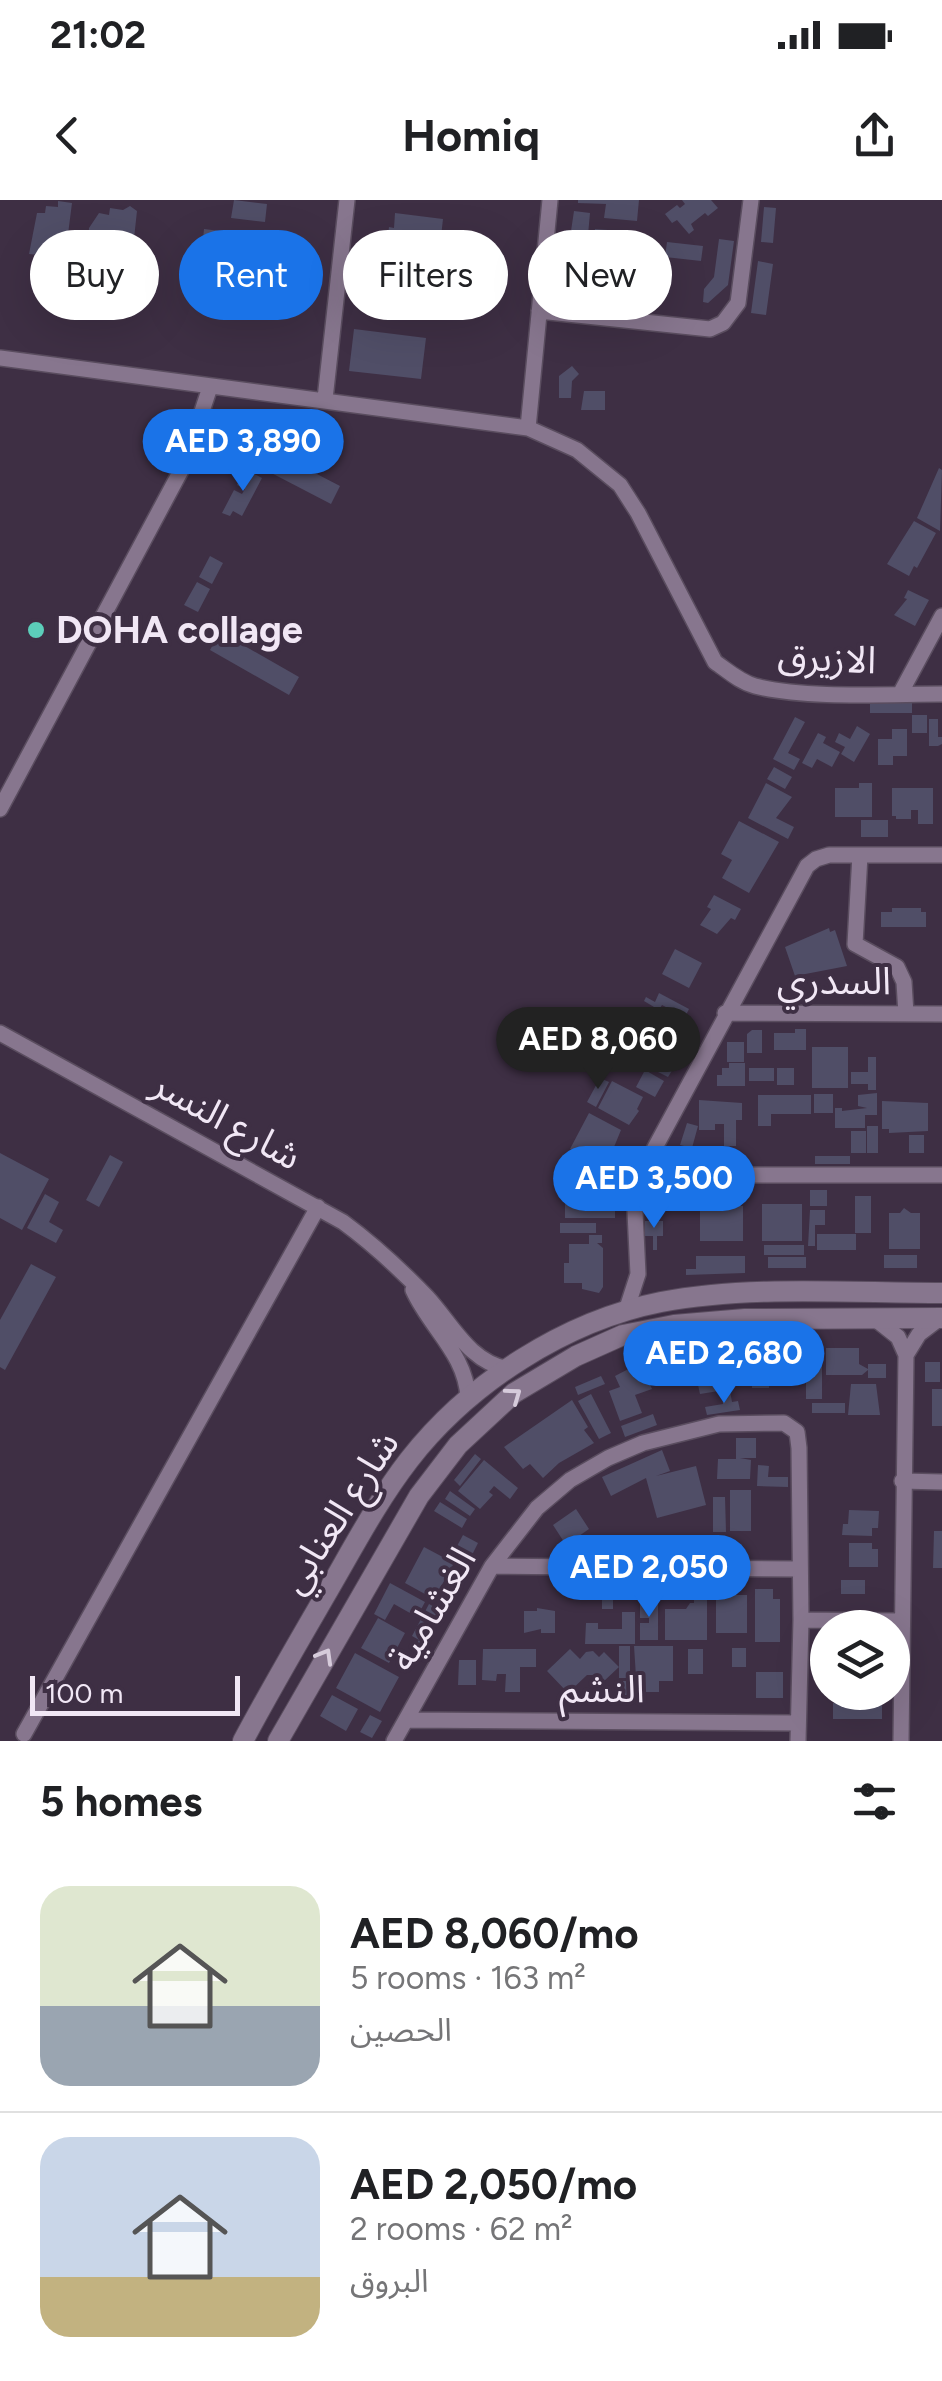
<!DOCTYPE html>
<html lang="en">
<head>
<meta charset="utf-8">
<style>
	body { margin:0; font-family:Figtree,"Noto Sans Arabic",sans-serif; background:#f2f2f2; color:#202124; height:100vh; display:flex; flex-direction:column; font-size:38px; white-space:nowrap }
	* { box-sizing:border-box; margin:0 }
	p { font-size:32px; color:#757577 }
	.icon { flex:none; width:55px; height:55px; fill:none; stroke:currentColor; stroke-width:2; stroke-linecap:round; stroke-linejoin:round }
	.map { position:relative; height:1541px; overflow:hidden }
	.side { display:flex; flex-direction:column; background:#fff; flex:1 }
	.side>* { flex:none }
	.banner { position:absolute; left:30px; top:30px; width:882px; height:90px; display:flex; gap:20px }
	.fabs { position:absolute; left:810px; top:1410px; display:grid; gap:20px }
	.fabs a { display:grid; place-items:center; width:100px; height:100px; border-radius:50%; background:#fff; box-shadow:0 10px 40px #0002; font-size:50px }
	.scale { position:absolute; left:30px; bottom:25px; width:210px; box-sizing:border-box; padding-left:10px; border:5px solid #f1e7f5; border-top:0; font-size:28px; line-height:35px; white-space:nowrap; color:#f1e7f5; -webkit-text-stroke:8px #3e2f44; paint-order:stroke }
	.price { position:absolute; translate:-50% -85px; padding:0 22px; border-radius:35px; background:#1a73e8; color:#fff; font-size:32px; line-height:65px; filter:drop-shadow(0 2px 5px #0008) }
	.price::after { content:''; position:absolute; left:50%; top:60px; width:30px; height:22px; margin-left:-15px; background:inherit; clip-path:polygon(0 0,100% 0,50% 100%) }
	.price.on { background:#222; color:#fff }
	ul { padding:0; list-style:none }
	li { display:flex; align-items:center; gap:30px; height:250px; padding:0 40px }
	li+li { border-top:2px solid #e0e0e0 }
	li span { display:grid; place-items:center; flex:none; width:280px; height:200px; border-radius:30px; color:#555 }
	li>.icon { margin-inline-start:auto }
	span .icon { width:120px; height:120px; fill:#fffc; stroke-width:1 }
	li b { font-size:42px }
	h2 { display:flex; justify-content:space-between; align-items:center; height:120px; padding:0 40px; font-size:42px }
	.tag { padding:0 35px; border-radius:45px; background:#fff; box-shadow:0 10px 40px #0002; font-size:35px; line-height:90px }
	.tag.on { background:#1a73e8; color:#fff }
	.status { display:flex; justify-content:space-between; align-items:center; height:70px; padding:0 50px; background:#fff; direction:ltr }
	.status svg { height:28px; fill:currentColor }
	header { display:flex; justify-content:space-between; align-items:center; height:130px; padding:0 40px; background:#fff; font-size:45px; font-weight:700 }
	.map>svg:first-child { display:block }
	.building { fill:#504e67 }
	.lines { fill:none; stroke-linecap:round; stroke-linejoin:round }
	.minor-casing { stroke:#5a4d5f; stroke-width:18 }
	.tertiary-casing { stroke:#5a4d5f; stroke-width:22 }
	.minor { stroke:#87768e; stroke-width:15 }
	.tertiary { stroke:#87768e; stroke-width:20 }
	.oneway { stroke:#d6cbdb }
	.poi-dot { fill:#5cceba; stroke:#3e2f44; stroke-width:4 }
	.labels { text-anchor:middle; dominant-baseline:central; stroke-width:8; stroke-linejoin:round; paint-order:stroke }
	.poi-label { font-size:38px; font-weight:bold; fill:#f1e7f5; stroke:#3e2f44; text-anchor:start }
	.street-label { font-size:38px; fill:#f1e7f5; stroke:#3e2f44 }
</style>
</head>
<body>
<div class="status"><b>21:02</b><svg viewBox="0 0 49 12"><path d="M0 12V9h3v3zM5 12V6h3v6zM10 12V3h3v9zM15 12V0h3v12zM26 1h20v11H26zM47 4h2v5h-2z"/></svg></div>
<header><svg class="icon" aria-label="back" viewBox="0 0 24 24"><path d="M15 5l-7 7 7 7"/></svg>Homiq<svg class="icon" aria-label="share" viewBox="0 0 24 24"><path d="M12 15V3M7 8l5-5 5 5M5 13v7h14v-7"/></svg></header>
<div class="map">
<svg width="942" height="1541" viewBox="0 0 942 1541">
	<rect width="100%" height="100%" fill="#3e2f44"/>
	<path class="building" d="M234 0 267 4 265 22 231 18Z
		M578 0H639L637 21 604 18 606 4 578 3Z
		M682 0H711L718 8 708 16 705 13 691 24 694 30 689 34 677 20 672 23 665 14 677 5 680 8 685 4Z
		M58 1 72 3 65 58 29 54 37 13H45L46 6 58 7Z
		M130 6 137 11 132 57 84 51 81 45 88 40 89 28 99 13 109 15 110 8 123 10Z
		M764 7 776 8 773 43 761 42Z
		M574 11 590 13 587 46 565 44 566 30 571 31Z
		M395 13 443 19 438 63 390 58 392 42H387L389 27 394 28Z
		M204 29 243 34 239 65 225 66V63L201 60Z
		M595 29 608 30 606 53 592 51Z
		M719 39 734 41 728 85 708 103 703 102 704 89 714 77Z
		M619 42 642 45 640 60 617 57Z
		M667 42 703 46 701 61 665 57Z
		M364 46 387 49 386 60 363 57Z
		M565 49 586 52 584 62 577 61 575 77 561 75Z
		M758 61 773 64 766 115 751 113Z
		M200 67 229 72 228 82 199 78Z
		M372 71 419 77 416 106 369 100Z
		M576 92 626 98 625 106 575 100Z
		M354 129 426 138 421 179 349 171Z
		M572 166 579 174 572 181 571 198H559V176Z
		M584 191H605V210H581Z
		M259 244 340 286 331 304 250 262Z
		M939 268 942 270 940 331 917 318Z
		M245 269 262 278 242 316 233 311 230 316 222 313 234 290 242 294 245 289 237 285Z
		M914 321 936 333 917 368 914 366 909 376 887 364Z
		M210 356 223 363 212 384 199 377Z
		M197 382 210 389 198 412 184 405Z
		M908 390 929 400 915 426 894 415 907 399 904 398Z
		M220 432 299 477 289 495 210 450Z
		M870 503H912V513H870Z
		M912 515H927V533H912Z
		M795 517 805 522 788 553 800 559 794 570 773 559Z
		M929 519H938V537H942V544L938 546H929Z
		M857 526 870 534 854 562 841 554 845 547 835 542 839 533 850 539Z
		M892 529H907V556H893V565H878V539H892Z
		M818 533 826 537 823 543 840 552 832 567 817 559 812 568 802 563Z
		M774 567 792 577 785 589 767 579Z
		M766 583 792 597 776 618 794 627 788 639 748 618Z
		M859 583H872V617H835V588H859Z
		M892 588H933V624H918V610H911V619H896V616H892Z
		M861 620H888V637H861Z
		M739 621 779 642 749 693 722 678 732 660 721 654Z
		M714 695 741 709 735 720 731 718 717 734 700 725 711 709 707 707Z
		M892 708H921V712H926V727H881V712H892Z
		M829 728 830 732 835 730 847 766 795 776 785 747Z
		M675 749 702 763 689 788 662 774Z
		M659 793 689 809 685 817 662 805 659 810 644 801 646 797 655 802Z
		M665 809 696 825 683 849 668 841 676 826 661 818Z
		M645 810 659 818 647 841 633 833Z
		M795 829H806V850H774V833H795Z
		M752 830H762V853H747V834Z
		M727 842H744V862H727Z
		M812 847H848V888H812Z
		M647 855 673 869 668 877 642 864Z
		M868 857H876V890H868V884H851V872H868Z
		M729 863H745V886H717V875H722V868H729Z
		M749 868H774V881H749Z
		M777 868H794V885H777Z
		M645 870 664 881 655 897 636 887Z
		M600 878 609 882 596 907 587 902Z
		M612 881 643 897 637 909 639 911 629 925 598 908Z
		M877 893V915H865V928H835V908H842V911L867 908 858 906V895Z
		M814 894H833V913H814Z
		M758 895H811V914H771V926H758Z
		M699 900 742 903V920H736V946H724V924H715V930H699Z
		M882 901 928 903V931L889 933V929H882Z
		M589 913 621 930 614 947 608 954 604 953 598 964 570 949Z
		M687 923 698 926 692 948 680 945Z
		M867 926H878V953H867Z
		M851 931H866V953H851Z
		M909 935H924V953H909Z
		M0 953 49 979 22 1030 0 1018Z
		M110 955 123 962 99 1007 86 1000Z
		M815 956H850V964H815Z
		M565 973H586V984H615V1018H565Z
		M810 990H827V1006H810Z
		M45 994 59 1002 49 1022 63 1030 56 1043 27 1028Z
		M855 996H871V1033H855Z
		M724 998 731 1006H743V1041H700V1010H717L718 1002Z
		M762 1004H802V1041H762Z
		M904 1008 911 1013H920V1049H889V1013H900Z
		M810 1010H825V1025H815V1046H808Z
		M645 1021H663V1036H657V1050H653V1036H645Z
		M560 1023H596V1033H560Z
		M817 1034H856V1050H817Z
		M589 1035H602V1043H597L603 1048V1087L599 1093 582 1089V1083H564V1063H569V1044H589Z
		M764 1045H804V1055H764Z
		M884 1055H917V1068H884Z
		M696 1056H745V1073L686 1075V1069H696Z
		M768 1057H806V1068H768Z
		M31 1064 56 1077 5 1170 0 1167V1120Z
		M792 1144H822V1160H792Z
		M752 1146 788 1150V1164L793 1170 779 1173V1179H769V1188H752Z
		M826 1148H859V1164L868 1169V1164H886V1178H868V1170L862 1175H826Z
		M725 1152 731 1189 700 1194 692 1158Z
		M925 1162H940V1182H925Z
		M640 1163 652 1189 635 1195 642 1213 620 1221 609 1191 620 1187 615 1176Z
		M806 1164H822V1199H806V1181H803Z
		M601 1176 605 1184 578 1195 575 1187Z
		M851 1184H876L880 1215H848Z
		M932 1189H942V1226H932Z
		M730 1191 732 1202 738 1201 740 1210 707 1215 705 1207 723 1204 722 1193Z
		M591 1194 611 1233 599 1239 578 1201Z
		M572 1200 588 1227 584 1230 594 1243 559 1263 543 1278 530 1264 523 1269 504 1247Z
		M812 1203H845V1213H812Z
		M653 1214 657 1225 625 1237 621 1226Z
		M736 1238H756V1258H740L751 1260 750 1279H717L718 1259H736Z
		M662 1250 670 1271 656 1276 696 1266 706 1305 657 1318 646 1278 611 1296 602 1277Z
		M475 1254 481 1259 460 1286 454 1280Z
		M484 1260 518 1288 510 1299 494 1286 489 1292 493 1295 480 1309 458 1291Z
		M758 1265 769 1266 768 1277H788V1287L757 1286Z
		M730 1290H751V1331H730Z
		M450 1291 475 1309 470 1316 445 1299Z
		M713 1297H725L726 1332H713Z
		M440 1302 467 1319 462 1328 434 1311Z
		M576 1309 589 1329 566 1345 553 1325Z
		M849 1310 879 1311 878 1328H872V1336L842 1335 843 1324H848Z
		M934 1331H942V1368H933Z
		M463 1335 478 1343 466 1367 450 1359Z
		M849 1343H872V1349H878V1367H849Z
		M424 1347 454 1363 434 1399 405 1383Z
		M841 1380H865V1394H841Z
		M390 1383 425 1402 417 1417 394 1404 385 1420 374 1414Z
		M602 1384H613V1409H602Z
		M755 1389H773V1399H780V1442H755Z
		M694 1391H707V1440H665V1409H686L690 1403H694Z
		M716 1395H747V1433H716Z
		M640 1401H658V1440H640V1423H649V1418H640Z
		M429 1404 442 1411 423 1451 415 1446 419 1440 412 1436Z
		M537 1408 555 1411V1433H541V1429L524 1433V1411H537Z
		M622 1412H635V1444H585L586 1423H598V1429H622Z
		M378 1418 405 1433 389 1463 361 1448Z
		M619 1446H630V1478H619Z
		M634 1446H673V1481H659V1492H637Z
		M732 1448H746V1467H732Z
		M483 1449H536V1467H520V1492H505L506 1474H497L496 1481 482 1480Z
		M570 1449 580 1459 586 1452 593 1451 599 1457 604 1452 619 1467 603 1482 596 1475H587L568 1493 547 1471Z
		M688 1449H703V1474H688Z
		M355 1453 399 1477 380 1512 336 1488Z
		M459 1460H476V1485H458Z
		M756 1472H783V1498H756Z
		M617 1481H635V1498H617Z
		M849 1492H882V1519H833V1503H849Z
		M332 1495 358 1509 346 1531 320 1516Z
		M370 1515 382 1521 372 1538 360 1532Z"/>
	<g class="lines">
		<g class="minor-casing">
			<path id="minor" d="M539 111 710 129 723 123 738 103 751 0
				M0 158 528 228 577 250 620 285 638 313 715 462C728 471 740 482 755 486 804 499 890 494 942 494
				M325 199 347 0
				M528 228 550 0
				M900 494 942 416
				M0 609 185 263 210 187
				M860 655 855 744 897 767 904 782 906 814
				M725 813 942 814
				M0 833 343 1022C373 1044 401 1070 427 1097 452 1124 469 1162 508 1169
				M646 967 658 974 673 975H942
				M413 1090C430 1128 466 1154 468 1198
				M626 1111 638 1074 634 991 638 979 807 666 816 659 829 655H942
				M874 1118 898 1137 906 1155 901 1541
				M906 1155 919 1134 940 1118
				M902 1281 942 1282
				M492 1366 800 1369
				M801 1420 900 1421
				M406 1520 798 1523
				M24 1534 318 1007
				M394 1541 492 1366 537 1308 570 1280 608 1258 643 1243 719 1224 784 1223 797 1232 799 1248 801 1420 798 1541"/>
		</g>
		<g class="tertiary-casing">
			<path id="tertiary" d="M243 1541C270 1490 300 1439 329 1389 354 1346 378 1300 409 1260 469 1183 565 1121 661 1102 752 1085 850 1093 942 1093
				M278 1541 419 1296 458 1245 514 1193 576 1156 623 1135 674 1125 745 1119 942 1118"/>
		</g>
		<use href="#minor" class="minor"/>
		<use href="#tertiary" class="tertiary"/>
	</g>
	<defs><path id="oneway-chevron" d="M-2-3.5L2.5 0L-2 3.5" fill="none" stroke-width="1.6" stroke-linecap="round" stroke-linejoin="round" transform="scale(2.5)"/></defs>
	<g class="oneway">
		<use href="#oneway-chevron" transform="translate(514 1195) rotate(-36)"/>
		<use href="#oneway-chevron" transform="translate(325 1456) rotate(-60)"/>
	</g>
	<circle class="poi-dot" cx="36" cy="430" r="10"/>
	<g class="labels">
		<g class="poi-label">
			<text x="56" y="430">DOHA collage</text>
		</g>
		<g class="street-label">
			<text transform="translate(827 458) rotate(3)">الازيرق</text>
			<text x="834" y="781">السدري</text>
			<text transform="translate(227 920) rotate(29)">شارع النسر</text>
			<text transform="translate(339 1312) rotate(-57)">شارع العنابي</text>
			<text transform="translate(432 1409) rotate(-60)">الغشامية</text>
			<text x="602" y="1489">النشم</text>
		</g>
	</g>
</svg>
<div class="fabs">
<a><svg class="icon" aria-label="layers" viewBox="0 0 24 24"><path d="M12 4l9 5-9 5-9-5zM3 14l9 5 9-5"/></svg></a>
</div>
<div class="scale">100 m</div>
<b class="price" style="left:243px;top:294px">AED 3,890</b>
<b class="price on" style="left:598px;top:892px">AED 8,060</b>
<b class="price" style="left:654px;top:1031px">AED 3,500</b>
<b class="price" style="left:724px;top:1206px">AED 2,680</b>
<b class="price" style="left:649px;top:1420px">AED 2,050</b>
<div class="banner">
<a class="tag">Buy</a>
<a class="tag on">Rent</a>
<a class="tag">Filters</a>
<a class="tag">New</a>
</div>
</div>
<section class="side">
<h2>5 homes<svg class="icon" aria-label="filters" viewBox="0 0 24 24"><path d="M4 7h16M4 17h16"/><circle cx="9" cy="7" r="2"/><circle cx="15" cy="17" r="2"/></svg></h2>
<ul>
<li><span style="background:linear-gradient(#dfe7d0 60%,#9aa5b1 0)"><svg class="icon" aria-label="home" viewBox="0 0 24 24"><path d="M3 11l9-7 9 7M6 9v11h12V9"/></svg></span><div><b>AED 8,060/mo</b><p>5 rooms · 163 m²</p><p>الحصين</p></div></li>
<li><span style="background:linear-gradient(#c9d6e8 70%,#c2b280 0)"><svg class="icon" aria-label="home" viewBox="0 0 24 24"><path d="M3 11l9-7 9 7M6 9v11h12V9"/></svg></span><div><b>AED 2,050/mo</b><p>2 rooms · 62 m²</p><p>البروق</p></div></li>
</ul>
</section>
</body>
</html>
